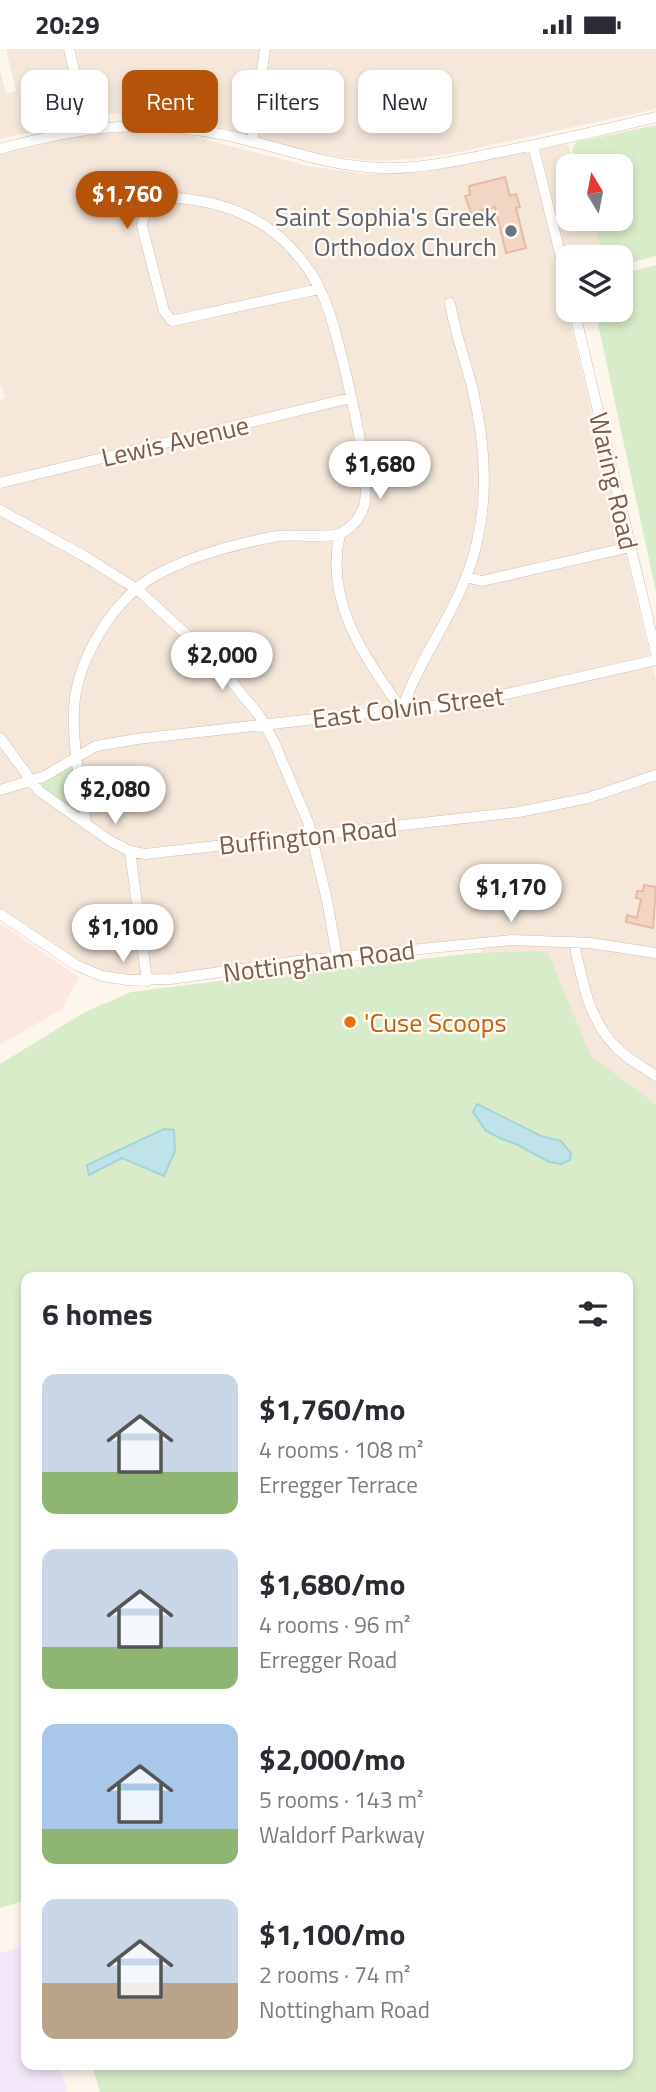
<!DOCTYPE html>
<html lang="en">
<head>
<meta charset="utf-8">
<style>
	body { margin:0; font-family:"Titillium Web",sans-serif; background:#f2f2f3; color:#2b2b33; height:100vh; display:flex; flex-direction:column; font-size:26px; white-space:nowrap }
	* { box-sizing:border-box; margin:0 }
	p { font-size:23px; color:#7c7c81 }
	.icon { flex:none; width:38px; height:38px; fill:none; stroke:currentColor; stroke-width:2; stroke-linecap:round; stroke-linejoin:round }
	.map { position:relative; flex:1; overflow:hidden }
	.side { position:absolute; left:21px; top:1223px; width:612px; height:798px; display:flex; flex-direction:column; background:#fff; border-radius:14px; box-shadow:0 4px 10px #0003 }
	.side>* { flex:none }
	.hud { position:absolute; left:21px; top:21px; width:614px; height:63px; display:flex; gap:14px }
	.needle { width:46px; rotate:350deg }
	.tools { position:absolute; left:556px; top:105px; display:grid; gap:14px }
	.tools a { display:grid; place-items:center; width:77px; height:77px; border-radius:14px; background:#fff; box-shadow:0 4px 10px #0003; font-size:35px }
	.price { position:absolute; translate:-50% -60px; padding:0 16px; border-radius:24px; background:#fff; color:#222; font-size:23px; line-height:46px; filter:drop-shadow(0 2px 4px #0008) }
	.price::after { content:''; position:absolute; left:50%; top:42px; width:21px; height:16px; margin-left:-10px; background:inherit; clip-path:polygon(0 0,100% 0,50% 100%) }
	.price.selected { background:#b45309; color:#fff }
	ul { padding:0; list-style:none }
	li { display:flex; align-items:center; gap:21px; height:175px; padding:0 21px }
	li span { display:grid; place-items:center; flex:none; width:196px; height:140px; border-radius:14px; color:#555 }
	li>.icon { margin-inline-start:auto }
	span .icon { width:84px; height:84px; fill:#fffc; stroke-width:1 }
	li b { font-size:30px }
	h2 { display:flex; justify-content:space-between; align-items:center; height:84px; padding:0 21px; font-size:30px }
	.tag { padding:0 24px; border-radius:14px; background:#fff; box-shadow:0 4px 10px #0003; font-size:24px; line-height:63px }
	.tag.selected { background:#b45309; color:#fff }
	.status { display:flex; justify-content:space-between; align-items:center; height:49px; padding:0 35px; background:#fff; direction:ltr }
	.status svg { height:19px; fill:currentColor }
	.map>svg:first-child { display:block }
	.residential { fill:#f5e8da }
	.commercial { fill:#fde8e0 }
	.education { fill:#f3e8fa }
	.green { fill:#d8ecc9 }
	.water { fill:#bfe3e8; stroke:#a5d3da; stroke-width:2 }
	.building { fill:#f3d5c3; stroke:#e6bba3; stroke-width:2 }
	.lines { fill:none; stroke-linecap:round; stroke-linejoin:round }
	.minor-casing { stroke:#d1beb0; stroke-width:11 }
	.minor { stroke:#fff; stroke-width:10 }
	.worship-dot { fill:#6b7280; stroke:#fffaf3; stroke-width:2.5 }
	.food-dot { fill:#e8710a; stroke:#fffaf3; stroke-width:2.5 }
	.labels { text-anchor:middle; dominant-baseline:central; stroke-width:5; stroke-linejoin:round; paint-order:stroke }
	.worship-label { font-size:26px; fill:#5b616d; stroke:#fffaf3; text-anchor:end }
	.street-label { font-size:26px; fill:#7a5c4d; stroke:#fffaf3 }
	.food-label { font-size:26px; fill:#c56008; stroke:#fffaf3; text-anchor:start }
</style>
</head>
<body>
<div class="status"><b>20:29</b><svg viewBox="0 0 49 12"><path d="M0 12V9h3v3zM5 12V6h3v6zM10 12V3h3v9zM15 12V0h3v12zM26 1h20v11H26zM47 4h2v5h-2z"/></svg></div>
<div class="map">
<svg width="656" height="2043" viewBox="0 0 656 2043">
	<rect width="100%" height="100%" fill="#fdf6ec"/>
	<path class="residential" d="M6 0H656V60L455 104 412 110 375 112 339 108 298 100 192 70 152 66 110 65 0 90V21L6 45 16 42Z
		M110 81 180 84 308 117 365 125 425 123 568 95 576 117H569V170H590L606 208H569V228L560 231 656 631V1055L591 1007 492 951 480 894 171 930 102 927 0 865V351L5 349 0 335V106L70 88Z"/>
	<path class="commercial" d="M0 874 79 928 62 960 0 996Z"/>
	<path class="education" d="M23 1897 26 1909V2016H59L67 2043H0V1904Z"/>
	<path class="green" d="M656 76V207L621 216V208H606L590 170H621V117H576L572 100 576 93Z
		M656 216V543L595 261H621V225Z
		M67 718 74 720 78 758 74 761 41 738 44 732Z
		M547 902 591 1007 656 1055V2043H100L92 2016H628V1228H26V1851L0 1859V1015L85 963 131 943 322 919H345L474 904Z"/>
	<path class="water" d="M477 1055 541 1087 561 1092 571 1104 570 1111 561 1115 549 1113 516 1095 502 1090 486 1082 473 1063Z
		M164 1080 174 1081 175 1102 164 1127 122 1109 89 1126 87 1116Z"/>
	<path class="building" d="M505 128 510 147 516 145 520 158 516 159 526 199 506 204 495 158 471 164 465 147 470 146 469 137Z
		M644 836 656 838 653 879 626 873 627 866 637 869 641 850 636 849 637 842H643Z"/>
	<g class="lines">
		<g class="minor-casing">
			<path id="minor" d="M69 0 88 79
				M252 93 265 0
				M533 96 569 240
				M0 100C76 79 141 69 220 85 277 96 325 118 385 119 422 120 459 111 495 104 549 93 603 81 656 68
				M319 240 172 272 164 262 142 177C144 156 157 147 178 149 221 153 262 167 292 200 305 214 317 232 324 249 338 282 373 427 364 457 360 469 351 479 340 485 324 553 365 608 402 661
				M574 261 656 604
				M0 434 350 349
				M0 461 84 507 138 541 211 608 259 666 274 693 308 773 327 851 337 908
				M466 528 482 532 630 498
				M402 661C417 615 447 576 465 531 490 470 488 406 473 342 466 313 455 284 450 254
				M0 689 39 742 112 793 130 802 145 805 519 763 588 749 656 726
				M0 741 43 728 96 697 137 690 475 652 656 611
				M86 774C81 737 72 696 74 658 78 608 115 547 160 524 194 506 234 496 272 488 294 484 318 490 340 485
				M130 802 147 932
				M0 865 76 916 102 927 128 931 171 930 298 912 512 891 590 894 656 904
				M574 893C581 928 589 972 616 998 627 1010 643 1018 656 1027"/>
		</g>
		<use href="#minor" class="minor"/>
	</g>
	<circle class="worship-dot" cx="511" cy="182" r="7"/>
	<circle class="food-dot" cx="350" cy="973" r="7"/>
	<g class="labels">
		<g class="worship-label">
			<text x="497" y="167">Saint Sophia's Greek<tspan x="497" dy="30">Orthodox Church</tspan></text>
		</g>
		<g class="street-label">
			<text transform="translate(175 392) rotate(-13)">Lewis Avenue</text>
			<text transform="translate(614 432) rotate(77)">Waring Road</text>
			<text transform="translate(408 658) rotate(-7)">East Colvin Street</text>
			<text transform="translate(308 787) rotate(-6)">Buffington Road</text>
			<text transform="translate(319 912) rotate(-7)">Nottingham Road</text>
		</g>
		<g class="food-label">
			<text x="364" y="973">'Cuse Scoops</text>
		</g>
	</g>
</svg>
<div class="tools">
<a><svg class="needle" viewBox="-14 -14 28 28"><path d="M0-13l5 13h-10z" fill="#e53935"/><path d="M0 13l5-13h-10z" fill="#7c7c81"/></svg></a>
<a><svg class="icon" aria-label="layers" viewBox="0 0 24 24"><path d="M12 4l9 5-9 5-9-5zM3 14l9 5 9-5"/></svg></a>
</div>
<b class="price selected" style="left:127px;top:182px">$1,760</b>
<b class="price" style="left:380px;top:452px">$1,680</b>
<b class="price" style="left:222px;top:643px">$2,000</b>
<b class="price" style="left:115px;top:777px">$2,080</b>
<b class="price" style="left:511px;top:875px">$1,170</b>
<b class="price" style="left:123px;top:915px">$1,100</b>
<div class="hud">
<a class="tag">Buy</a>
<a class="tag selected">Rent</a>
<a class="tag">Filters</a>
<a class="tag">New</a>
</div>
<section class="side">
<h2>6 homes<svg class="icon" aria-label="filters" viewBox="0 0 24 24"><path d="M4 7h16M4 17h16"/><circle cx="9" cy="7" r="2"/><circle cx="15" cy="17" r="2"/></svg></h2>
<ul>
<li><span style="background:linear-gradient(#c9d6e8 70%,#8fb573 0)"><svg class="icon" aria-label="home" viewBox="0 0 24 24"><path d="M3 11l9-7 9 7M6 9v11h12V9"/></svg></span><div><b>$1,760/mo</b><p>4 rooms · 108 m²</p><p>Erregger Terrace</p></div></li>
<li><span style="background:linear-gradient(#c9d6e8 70%,#8fb573 0)"><svg class="icon" aria-label="home" viewBox="0 0 24 24"><path d="M3 11l9-7 9 7M6 9v11h12V9"/></svg></span><div><b>$1,680/mo</b><p>4 rooms · 96 m²</p><p>Erregger Road</p></div></li>
<li><span style="background:linear-gradient(#a9c7e8 75%,#8fb573 0)"><svg class="icon" aria-label="home" viewBox="0 0 24 24"><path d="M3 11l9-7 9 7M6 9v11h12V9"/></svg></span><div><b>$2,000/mo</b><p>5 rooms · 143 m²</p><p>Waldorf Parkway</p></div></li>
<li><span style="background:linear-gradient(#c9d6e8 60%,#b9a48a 0)"><svg class="icon" aria-label="home" viewBox="0 0 24 24"><path d="M3 11l9-7 9 7M6 9v11h12V9"/></svg></span><div><b>$1,100/mo</b><p>2 rooms · 74 m²</p><p>Nottingham Road</p></div></li>
</ul>
</section>
</div>
</body>
</html>
